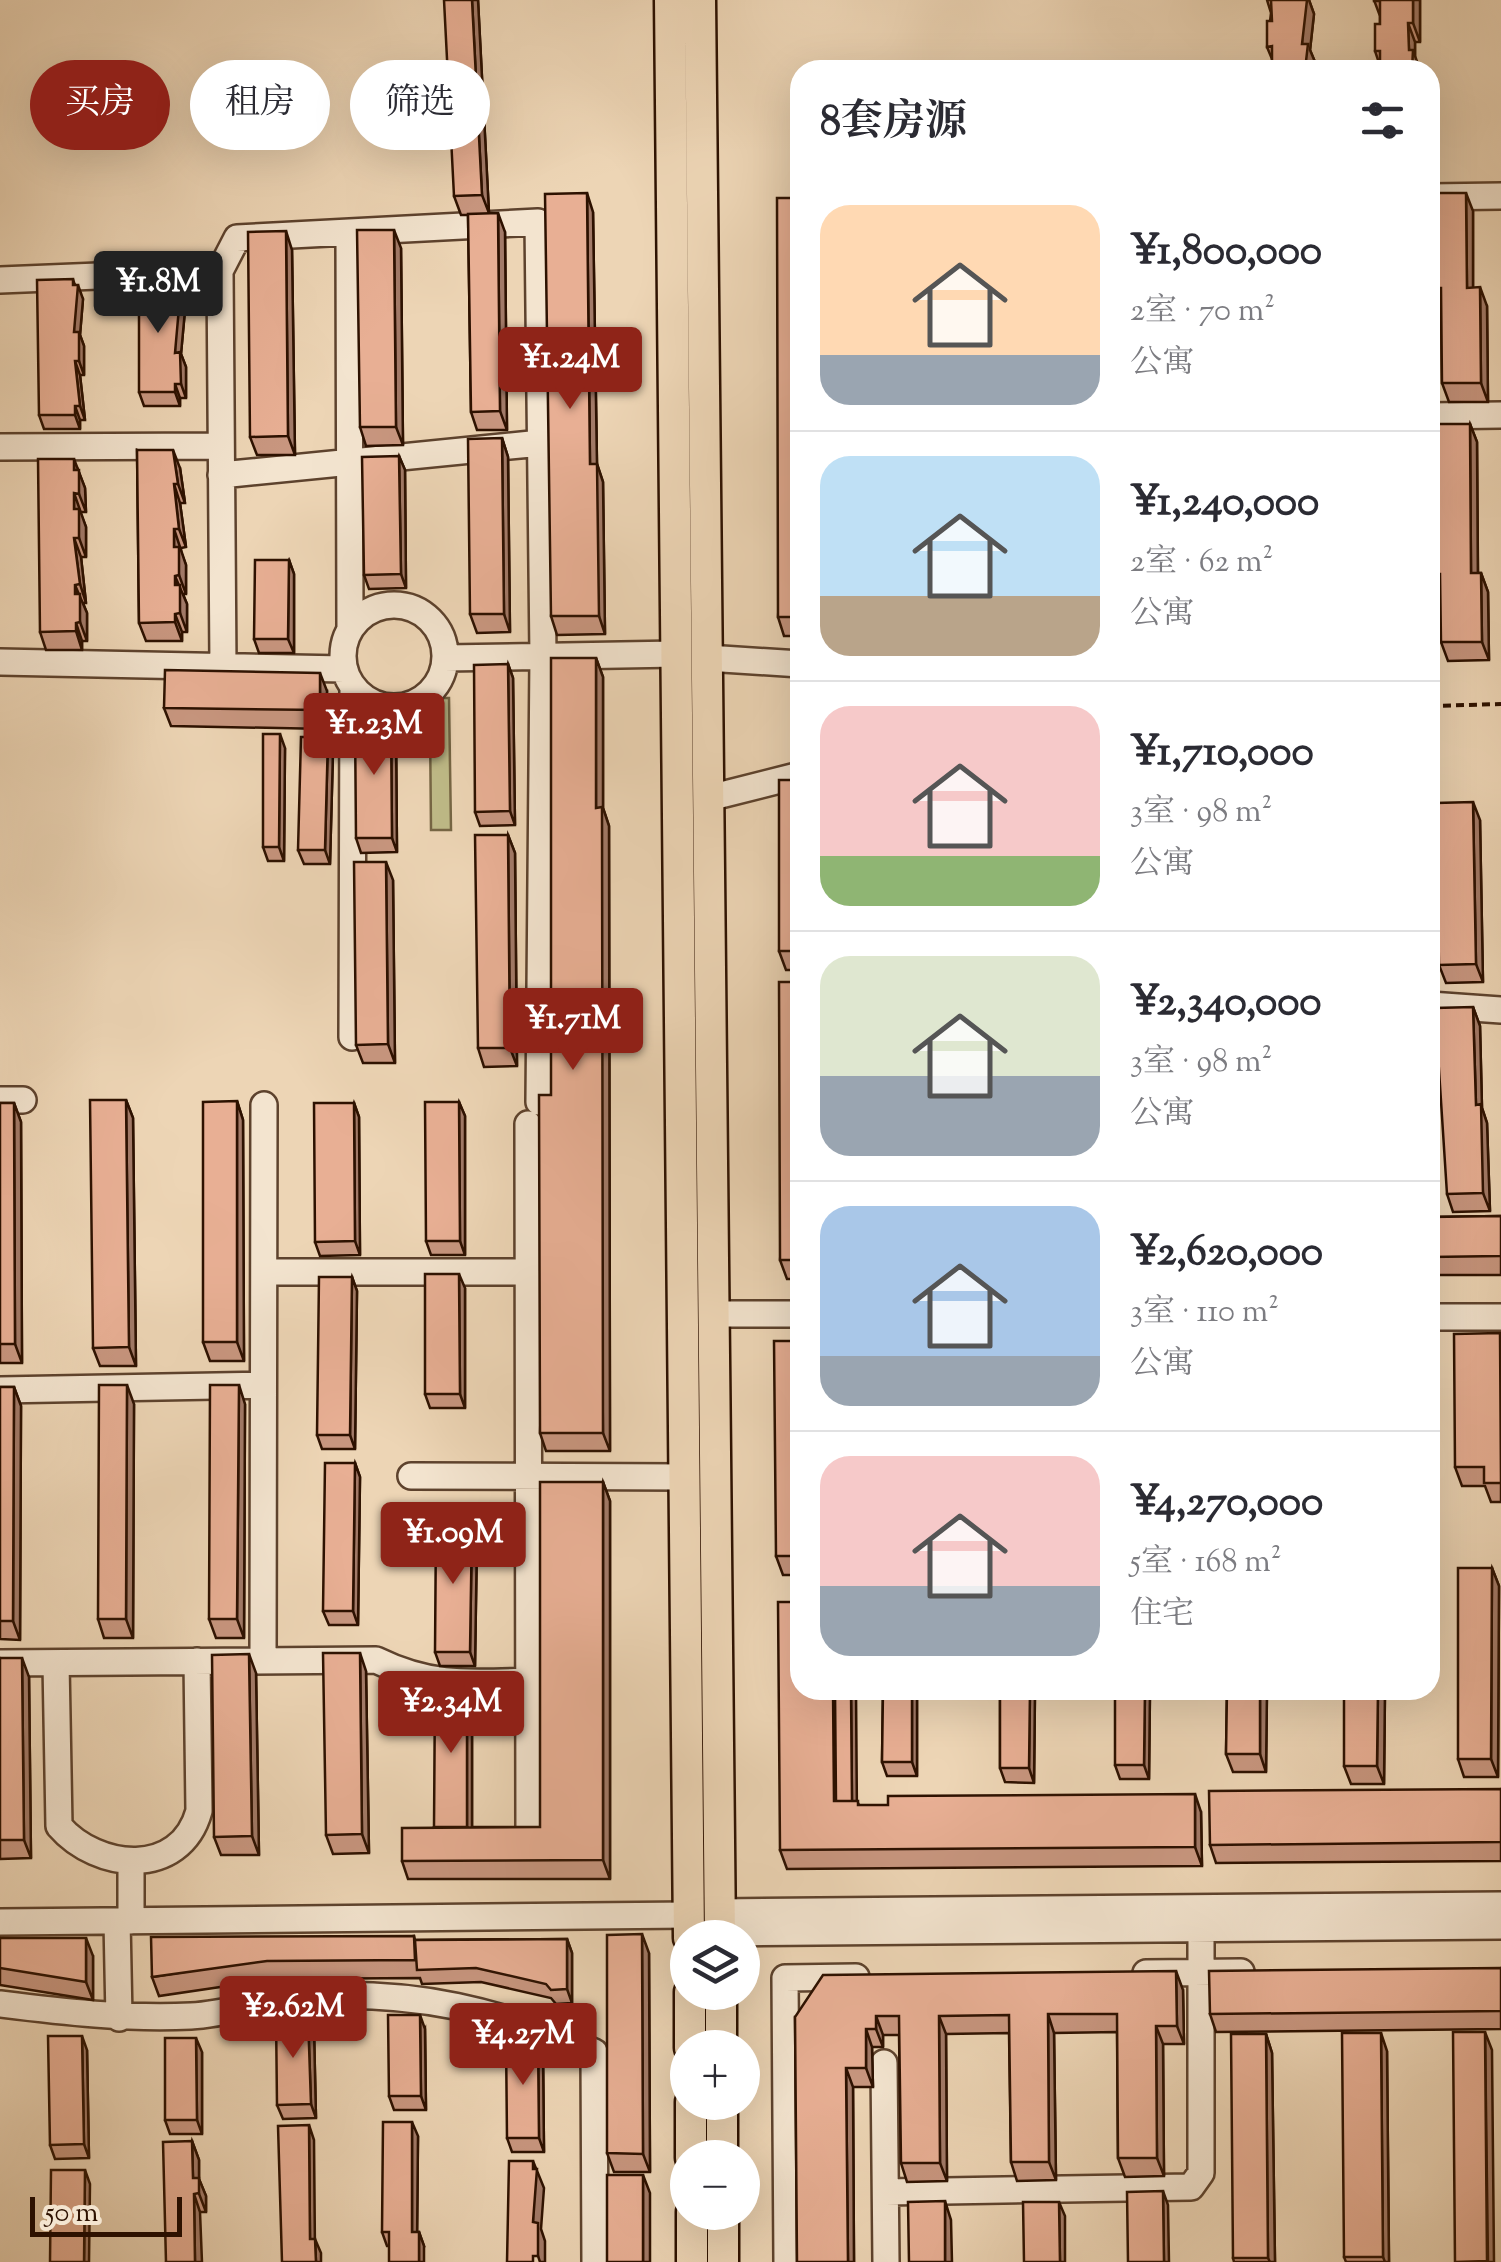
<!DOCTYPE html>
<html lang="zh">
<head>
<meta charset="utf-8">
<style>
	body { margin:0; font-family:"Sorts Mill Goudy","Noto Serif SC",serif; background:#f2f2f3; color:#2b2b33; height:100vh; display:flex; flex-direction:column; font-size:38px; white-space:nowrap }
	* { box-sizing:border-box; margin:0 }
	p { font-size:32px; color:#7c7c81 }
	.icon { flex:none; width:55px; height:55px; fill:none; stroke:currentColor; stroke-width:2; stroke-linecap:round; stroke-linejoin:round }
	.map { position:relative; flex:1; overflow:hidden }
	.sheet { position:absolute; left:790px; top:60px; width:650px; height:1640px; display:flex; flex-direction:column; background:#fff; border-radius:30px; box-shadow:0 10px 40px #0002 }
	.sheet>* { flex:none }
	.banner { position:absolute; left:30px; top:60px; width:610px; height:90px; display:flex; gap:20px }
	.tools { position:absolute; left:670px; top:1920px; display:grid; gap:20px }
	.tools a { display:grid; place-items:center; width:90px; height:90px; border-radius:50%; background:#fff; box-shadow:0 10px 40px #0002; font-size:50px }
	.scale { position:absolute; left:30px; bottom:25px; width:152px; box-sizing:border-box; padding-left:10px; border:5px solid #2d1100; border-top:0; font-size:28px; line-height:35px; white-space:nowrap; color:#2d1100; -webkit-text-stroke:8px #f3e4cf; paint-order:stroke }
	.price { position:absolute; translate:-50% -85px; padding:0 22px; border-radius:10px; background:#8f2418; color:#fff; font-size:32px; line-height:65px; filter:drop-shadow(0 2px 5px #0008) }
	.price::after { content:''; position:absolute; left:50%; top:60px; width:30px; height:22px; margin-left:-15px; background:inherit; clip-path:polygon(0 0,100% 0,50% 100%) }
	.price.current { background:#222; color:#fff }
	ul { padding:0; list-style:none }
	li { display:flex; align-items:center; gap:30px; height:250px; padding:0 30px }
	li+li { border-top:2px solid #e1e1e2 }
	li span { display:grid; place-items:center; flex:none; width:280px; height:200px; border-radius:30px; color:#555 }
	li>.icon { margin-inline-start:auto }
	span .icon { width:120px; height:120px; fill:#fffc; stroke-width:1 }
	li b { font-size:42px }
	h2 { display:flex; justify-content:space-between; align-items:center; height:120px; padding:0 30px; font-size:42px }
	.tag { padding:0 35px; border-radius:45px; background:#fff; box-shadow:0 10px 40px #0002; font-size:35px; line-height:90px }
	.tag.current { background:#8f2418; color:#fff }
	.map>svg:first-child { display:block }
	.green { fill:#bfbb88; stroke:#766644; stroke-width:2.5 }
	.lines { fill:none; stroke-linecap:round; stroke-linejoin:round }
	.minor-casing { stroke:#5d422d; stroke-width:30 }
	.major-casing { stroke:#2d1100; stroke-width:35 }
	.path { stroke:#2d1100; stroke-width:4; stroke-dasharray:8 5; stroke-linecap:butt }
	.minor { stroke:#f3e4cf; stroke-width:25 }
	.major { stroke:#edd5b5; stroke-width:30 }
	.wall { fill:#c8967f; stroke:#2d1100; stroke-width:2.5 }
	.shaded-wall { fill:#a27a68; stroke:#2d1100; stroke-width:2.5 }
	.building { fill:#e8af94; stroke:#2d1100; stroke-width:2.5 }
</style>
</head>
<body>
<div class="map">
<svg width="1501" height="2262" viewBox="0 0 1501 2262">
	<rect width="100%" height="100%" fill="#edd5b5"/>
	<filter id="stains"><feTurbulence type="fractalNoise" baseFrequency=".002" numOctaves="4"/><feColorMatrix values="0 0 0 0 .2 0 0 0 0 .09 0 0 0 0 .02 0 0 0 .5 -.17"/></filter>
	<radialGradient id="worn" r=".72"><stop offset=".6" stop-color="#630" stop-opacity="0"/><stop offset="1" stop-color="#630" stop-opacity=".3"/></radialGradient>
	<path class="green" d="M440 698H449L451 830H431L430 724Z"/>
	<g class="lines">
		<g class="minor-casing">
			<path id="minor" d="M1430 197 1501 196
				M349 232 350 628
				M220 271 237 238 538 222 543 656 539 1102
				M0 280 220 271 223 666
				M1430 416 1501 415
				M0 447 221 446
				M221 475 541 443
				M343 656a51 51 0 1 1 102 0a51 51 0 1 1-102 0Z
				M445 658 677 654
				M707 658 800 664
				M0 662 344 669
				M709 798 800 775
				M1430 1005 1501 1010
				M352 1037 353 687
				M0 1100H23
				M528 1124 529 1835
				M264 1272H528
				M714 1314H800
				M1430 1317H1501
				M0 1390 263 1385
				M411 1476 685 1477
				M263 1660 264 1105
				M0 1663 376 1660C431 1687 469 1683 529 1681
				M56 1663 59 1826C97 1870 180 1879 199 1811L197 1661
				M720 1912 1501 1905
				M117 1921 119 2018
				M131 1921V1862
				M0 1922 689 1915
				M720 1933 1501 1926
				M1146 1973 1241 1972
				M0 2004C64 2012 126 2019 191 2016 231 2014 271 1998 312 1996 417 1991 499 2010 594 2052L595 2262
				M884 2063 886 2262
				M886 2192 1191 2187 1201 2173V1928
				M787 2262 785 1978 856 1977"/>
		</g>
		<g class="major-casing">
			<path id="major" d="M670 0 689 1938
				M700 0 720 1938
				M690 1992V2048
				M721 1992V2048
				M691 2102V2158
				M722 2102V2158
				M692 2212V2262
				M723 2212V2262"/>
		</g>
		<path class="path" d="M1430 706 1501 704"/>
		<use href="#minor" class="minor"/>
		<use href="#major" class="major"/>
	</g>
	<path class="wall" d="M478 0 489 213 505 232 507 430H477L471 412 468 215H461L454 196Z
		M1267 0H1309L1314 14 1310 50 1315 62 1272 69V59L1267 47 1271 13Z
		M1374 0H1420V42H1415V56L1380 66 1375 51 1380 24V16Z
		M800 198V636H784L778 617Z
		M1473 211V287L1487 306 1488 402H1449L1442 383 1441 306H1438L1432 288Z
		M593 212 597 464 603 482 605 634 557 635 551 616Z
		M401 248 403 445 366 446 360 427Z
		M292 250 295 455H257L250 437Z
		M75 285 83 299 80 335 84 346V375H80L85 420H80V429H44L39 415Z
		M180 293 185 310 181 354 186 367V398H180V406H144L139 392Z
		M1470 424 1477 442 1478 573H1481L1488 592 1489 660 1448 661 1441 642 1440 592 1433 574Z
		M502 438 508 457 510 632 477 633 470 614Z
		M137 450 180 468 185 503H180L186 547 181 548V552L186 565V594H183L187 604V632H182V641H146L139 623Z
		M399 456 405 470 406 588 369 589 364 575Z
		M78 470 85 488 86 512H80L86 527V557H81L86 603H83L87 613V641H82V650H46L40 632Z
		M289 560 294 574V653H259L254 639Z
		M596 658 603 677V808L609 826 610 1451H546L540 1433 551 1095Z
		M508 664 513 678 515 825 480 826 475 812Z
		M327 691 326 729 171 726 164 708Z
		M391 718 396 732 397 852 361 853 356 838Z
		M285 748 284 861H268L263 847Z
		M333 751 330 864H304L298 850Z
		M800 780V970H786L779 951Z
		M1480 820 1483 982 1446 983 1439 965Z
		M508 835 515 853 517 1066 484 1067 478 1048Z
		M393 880 395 1063H363L356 1045Z
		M800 982V1279H787L780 1260Z
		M1473 1007 1480 1026 1482 1108 1487 1123 1490 1211 1453 1212 1447 1194Z
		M126 1100 133 1118 136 1366H100L93 1348Z
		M237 1101 243 1120 244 1361H210L203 1342Z
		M459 1102 465 1116V1255H431L426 1241Z
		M0 1103H14L21 1122 22 1363H0Z
		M354 1103 359 1117 360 1255 320 1256 315 1242Z
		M1501 1216V1275H1430V1217Z
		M352 1277 357 1291 355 1449H322L317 1435Z
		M465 1288V1408H430L425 1394Z
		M1501 1336V1502H1491L1485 1486H1462L1455 1467Z
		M800 1341V1575H783L776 1556Z
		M0 1387H14L21 1406 20 1640 0 1639Z
		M134 1404 133 1638H104L98 1619Z
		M245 1404 244 1638H216L209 1619Z
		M355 1463 360 1477 358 1625H329L323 1611Z
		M603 1482 610 1501V1879H408L402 1861 434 1827 467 1685 472 1699V1827H540Z
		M477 1537 475 1666H440L435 1652Z
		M1492 1568 1499 1586 1498 1777H1464L1458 1759Z
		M0 1658 29 1677 31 1858 0 1859Z
		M366 1671 369 1853 333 1854 326 1835Z
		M256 1673 259 1855H221L214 1837Z
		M883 1690H917V1776H887L882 1762Z
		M1000 1690H1035L1034 1783 1005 1782 1000 1768Z
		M1150 1690 1149 1779H1120L1115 1765Z
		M1227 1690H1267L1266 1772H1233L1226 1754Z
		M1385 1690 1384 1784H1351L1344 1766Z
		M1501 1789V1861L1216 1863 1210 1845Z
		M857 1801 859 1805 1201 1812 1202 1866 787 1869 780 1850Z
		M414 1936 415 1940 567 1939 572 1953V2003L556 2004 551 1998 481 1982 422 1984 420 1978 274 1979 159 1996 152 1977Z
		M0 1938 93 1956V2000L0 1985Z
		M649 1953 650 2172H614L607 2153Z
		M1501 1968V2029L1216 2032 1210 2014Z
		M1183 1990 1184 2044H1163L1164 2176 1125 2177 1118 2158 1117 2032 1054 2033 1056 2180 1017 2181 1011 2162 1009 2033 946 2034 947 2181 907 2182 901 2163 899 2035H883V2047H872L873 2087H853L854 2262H797L795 2017Z
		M425 2029 426 2110H394L389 2096Z
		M314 2030 316 2118 283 2119 277 2105Z
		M1266 2034 1272 2053 1275 2262H1234L1233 2258Z
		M538 2038 543 2052 544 2152H512L507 2138Z
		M87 2050 89 2158 55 2159 50 2145Z
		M1387 2051 1389 2262H1346L1344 2257Z
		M202 2052V2134H170L165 2120Z
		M418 2136 417 2232H419L424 2246H387L382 2232Z
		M192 2141 199 2160V2179L206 2196V2212H200L166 2262Z"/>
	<path class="shaded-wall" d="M472 0H478L489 213 482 195Z
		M1303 0H1309L1314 14 1310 50 1315 62 1314 70H1305L1302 44Z
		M1413 0H1420V42L1413 23Z
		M1408 23 1415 42V56L1420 70H1412L1409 50Z
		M587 193 593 212 597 464 603 482 605 634 599 616 590 464Z
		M1466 193 1473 211V306L1467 288Z
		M498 213 505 232 507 430 500 411Z
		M394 230 401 248 403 445 396 427Z
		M286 231 292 250 295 455 288 436Z
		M73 279 77 292 78 285 83 299 80 335 84 346V375L79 361 74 332Z
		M174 279 185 310 181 354 186 367V398L181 384 175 353Z
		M1480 287 1487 306 1488 402 1481 383Z
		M75 361 80 375 85 420 80 406Z
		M175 384 180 398V406L175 392Z
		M75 406 80 420V429L75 415Z
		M1470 424 1477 442 1478 592 1471 573Z
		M502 438 508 457 510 632 504 614Z
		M173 450 180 468 185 503 178 484Z
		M399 456 405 470 406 588 401 574Z
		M74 459 85 488 86 512 79 494 74 470Z
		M174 484 180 503 186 547 179 529Z
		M74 493 86 527V557L79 538 74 509Z
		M174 529 186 565V594L179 575 174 547Z
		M74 538 81 557 86 603 80 584Z
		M289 560 294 574V653L288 639Z
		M1481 573 1488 592 1489 660 1482 642Z
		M175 576 187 604V632L180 613Z
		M75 585 87 613V641L80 622Z
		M175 614 182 632V641L175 622Z
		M76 623 82 641V650L76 631Z
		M596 658 603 677V808L609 826 610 1451 603 1433 596 808Z
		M508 664 513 678 515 825 510 811Z
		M320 673 327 691 326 729 320 710Z
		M391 718 396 732 397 852 392 838Z
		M280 734 285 748 284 861 279 847Z
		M328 737 333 751 330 864 325 850Z
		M1473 802 1480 820 1483 982 1476 964Z
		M508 835 515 853 517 1066 510 1048Z
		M386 862 393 880 395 1063 388 1044Z
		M1473 1007 1480 1026 1482 1108 1487 1123 1490 1211 1483 1193 1476 1105Z
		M126 1100 133 1118 136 1366 129 1347Z
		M237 1101 243 1120 244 1361 237 1342Z
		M459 1102 465 1116V1255L460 1241Z
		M14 1103 21 1122 22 1363 15 1344Z
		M354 1103 359 1117 360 1255 355 1241Z
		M459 1274 465 1288V1408L460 1394Z
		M352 1277 357 1291 355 1449 350 1435Z
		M127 1385 134 1404 133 1638 126 1619Z
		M239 1385 245 1404 244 1638 237 1619Z
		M14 1387 21 1406 20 1640 13 1621Z
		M355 1463 360 1477 358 1625 353 1611Z
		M603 1482 610 1501V1879L603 1860Z
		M472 1523 477 1537 475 1666 470 1652Z
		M1492 1568 1499 1586 1498 1777 1491 1759Z
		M360 1653 366 1671 369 1853 362 1834Z
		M249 1654 256 1673 259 1855 252 1836Z
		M22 1658 29 1677 31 1858 24 1840Z
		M467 1685 472 1699V1845L467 1831Z
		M851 1690H856L857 1820 852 1806Z
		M912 1690H917V1776L912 1762Z
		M1030 1690H1035L1034 1783 1029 1768Z
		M1145 1690H1150L1149 1779 1144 1765Z
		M1260 1690H1267L1266 1772 1260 1754Z
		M1378 1690H1385L1384 1784 1377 1766Z
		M1195 1794 1201 1812 1202 1866 1195 1847Z
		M642 1934 649 1953 650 2172 643 2154Z
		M86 1938 93 1956V2000L86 1982Z
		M567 1939 572 1953V2003L567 1989Z
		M1176 1971 1183 1990 1184 2044 1177 2026Z
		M1048 2014 1054 2033 1056 2180 1049 2162Z
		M420 2015 425 2029 426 2110 421 2096Z
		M308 2016 314 2030 316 2118 311 2104Z
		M876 2016 883 2035V2047L876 2029Z
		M939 2016 946 2034 947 2181 940 2163Z
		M1156 2026 1163 2044 1164 2176 1157 2158Z
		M866 2029 872 2047 873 2087 866 2068Z
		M1485 2032 1492 2050 1494 2262H1488Z
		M1381 2033 1387 2051 1389 2262H1385L1383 2257Z
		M1266 2034 1272 2053 1275 2262H1270L1268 2258Z
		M82 2036 87 2050 89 2158 84 2144Z
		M196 2038 202 2052V2134L197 2120Z
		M538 2038 543 2052 544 2152 539 2138Z
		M846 2068 853 2087 854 2262H848Z
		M412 2122 418 2136 417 2246 412 2232Z
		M309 2125 314 2140 315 2253 310 2239Z
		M192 2141 199 2160V2179L206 2196V2212L193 2178Z
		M533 2161 544 2188 541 2229 545 2241V2262H540L538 2256 533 2222Z
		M85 2170 90 2184 89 2262H84Z
		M643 2175 650 2193V2262H643Z
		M1163 2191 1168 2205 1169 2262H1164Z
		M194 2194 200 2212 202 2262H195Z
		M945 2201 951 2220 952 2262H945Z
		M1059 2202 1065 2216V2262H1060Z
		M419 2232 424 2246V2262H419Z
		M315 2239 321 2253V2262H316Z"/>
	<path class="building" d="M444 0H472L482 195 454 196Z
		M1271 0H1307L1302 44H1308L1305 70H1267L1272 69V46L1267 47V21H1272Z
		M1374 0H1413V23H1408L1409 50H1413L1412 70H1380V51H1375V24H1380V1H1374Z
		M587 193 590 464H597L599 616H551L545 194Z
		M1431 193H1466L1467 288 1480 287 1481 383H1442L1441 288H1432Z
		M777 198H800V617H778Z
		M498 213 500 411 471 412 468 214Z
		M357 230H394L396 427H360Z
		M286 231 288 436 250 437 248 232Z
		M73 279V285H78L74 332H79V361H75L80 406H75V415H39L37 280Z
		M139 279H174L175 296H180L175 353 180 352 181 384H175V392H139Z
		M1432 424H1470L1471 573H1481L1482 642H1441L1440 574H1433Z
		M502 438 504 614H470L468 439Z
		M137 450H173L178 484H174L179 529H174V547H179V575L175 576V585H180V613L175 614V622L139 623Z
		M399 456 401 574 364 575 362 457Z
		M38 459H74V470H79V494L74 493V509H79V538H74L80 584 75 585V594H80V622L76 623V631L40 632Z
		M255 560H289L288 639H254Z
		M551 658H596V808L602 807 603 1433H540L539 1095H551Z
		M508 664 510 811 475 812 474 665Z
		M165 670 320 673V710L164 708Z
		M391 718 392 838H356L355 719Z
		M263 734H280L279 847H263Z
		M301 737H328L325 850H298Z
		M779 780H800V951H779Z
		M1473 802 1476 964 1439 965 1436 803Z
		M475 835H508L510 1048H478Z
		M354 862H386L388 1044 356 1045Z
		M779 982H800V1260H780Z
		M1473 1007 1476 1105 1481 1104 1483 1193 1447 1194 1435 1008Z
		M90 1100H126L129 1347 93 1348Z
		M237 1101V1342H203V1102Z
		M425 1102H459L460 1241H426Z
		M0 1103H14L15 1344H0Z
		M314 1103H354L355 1241 315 1242Z
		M1501 1216V1256L1430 1257V1217Z
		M425 1274H459L460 1394H425Z
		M319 1277H352L350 1435H317Z
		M1500 1333 1501 1483H1484V1467H1455L1454 1334Z
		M774 1341H800V1556H776Z
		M99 1385H127L126 1619H98Z
		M210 1385H239L237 1619H209Z
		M0 1387H14L13 1621H0Z
		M325 1463H355L353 1611H323Z
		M540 1482H603V1860L402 1861V1828L540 1827Z
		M436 1523H472L470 1652H435Z
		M1458 1568H1492L1491 1759H1458Z
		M778 1602H800V1690H833L834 1801H858V1805H888V1796L1195 1794V1847L780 1850Z
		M323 1653H360L362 1834 326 1835Z
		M249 1654 252 1836 214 1837 212 1655Z
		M0 1658H22L24 1840H0Z
		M435 1685H467V1827H434Z
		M835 1690H851L852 1801H836Z
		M883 1690H912V1762H882Z
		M1000 1690H1030L1029 1768H1000Z
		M1115 1690H1145L1144 1765H1115Z
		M1227 1690H1260V1754H1226Z
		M1344 1690H1378L1377 1766H1344Z
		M1501 1789V1842L1210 1845 1209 1791Z
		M642 1934 643 2154 607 2153V1935Z
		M414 1936 415 1960 267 1961 152 1977 151 1937Z
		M0 1938H86V1982L0 1968Z
		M567 1939V1989L551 1990 546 1984 476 1968 417 1970 415 1940Z
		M1501 1968V2011L1210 2014 1209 1971Z
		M1176 1971 1177 2026H1156L1157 2158H1118L1117 2014H1048L1049 2162H1011L1009 2015 939 2016 940 2163H901L899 2016H876V2029H866V2068H846L848 2262H797L795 2017 823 1975Z
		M388 2015H420L421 2096H389Z
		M276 2016H308L311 2104 277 2105Z
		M1453 2032H1485L1487 2261 1455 2262Z
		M1342 2033H1381L1383 2257H1344Z
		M1231 2034H1266L1268 2258H1233Z
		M48 2036H82L84 2144 50 2145Z
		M165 2038H196L197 2120H165Z
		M506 2038H538L539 2138H507Z
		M383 2122H412V2232H419V2262H389V2232H382Z
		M309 2125 310 2239H315L316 2262H282L278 2126Z
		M192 2141 193 2178H199V2193L194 2194 195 2262H166L163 2142Z
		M509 2161H533V2169H537L533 2222 538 2223V2256H533V2262H507Z
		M51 2170H85L84 2262H50Z
		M607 2175H643V2262H607Z
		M1163 2191 1164 2262H1128L1127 2192Z
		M945 2201V2262H909L908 2202Z
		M1023 2202H1059L1060 2262H1024Z"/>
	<rect width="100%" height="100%" filter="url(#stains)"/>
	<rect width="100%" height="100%" fill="url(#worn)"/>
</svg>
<div class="tools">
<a><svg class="icon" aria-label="layers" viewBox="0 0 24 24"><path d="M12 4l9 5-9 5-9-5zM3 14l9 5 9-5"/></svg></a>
<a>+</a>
<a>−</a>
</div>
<div class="scale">50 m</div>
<b class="price current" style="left:158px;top:336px">¥1.8M</b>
<b class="price" style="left:570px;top:412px">¥1.24M</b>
<b class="price" style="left:374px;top:778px">¥1.23M</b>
<b class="price" style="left:573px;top:1073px">¥1.71M</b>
<b class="price" style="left:453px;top:1587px">¥1.09M</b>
<b class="price" style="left:451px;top:1756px">¥2.34M</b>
<b class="price" style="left:293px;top:2061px">¥2.62M</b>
<b class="price" style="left:523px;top:2088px">¥4.27M</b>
<div class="banner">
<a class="tag current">买房</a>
<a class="tag">租房</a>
<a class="tag">筛选</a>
</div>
<section class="sheet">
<h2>8套房源<svg class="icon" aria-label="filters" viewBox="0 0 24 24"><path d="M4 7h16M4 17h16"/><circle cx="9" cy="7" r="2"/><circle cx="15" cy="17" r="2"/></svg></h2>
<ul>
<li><span style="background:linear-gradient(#ffd9b3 75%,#9aa5b1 0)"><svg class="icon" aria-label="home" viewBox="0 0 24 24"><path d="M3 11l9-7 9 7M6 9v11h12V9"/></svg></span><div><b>¥1,800,000</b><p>2室 · 70 m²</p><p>公寓</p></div></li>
<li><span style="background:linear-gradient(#bfe0f5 70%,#b9a48a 0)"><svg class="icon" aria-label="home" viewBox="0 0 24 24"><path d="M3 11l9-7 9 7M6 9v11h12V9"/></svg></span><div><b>¥1,240,000</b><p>2室 · 62 m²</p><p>公寓</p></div></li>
<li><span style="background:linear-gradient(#f6c9c9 75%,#8fb573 0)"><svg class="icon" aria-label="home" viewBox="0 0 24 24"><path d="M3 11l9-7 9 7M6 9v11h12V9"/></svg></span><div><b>¥1,710,000</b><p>3室 · 98 m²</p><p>公寓</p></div></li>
<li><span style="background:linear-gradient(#dfe7d0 60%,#9aa5b1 0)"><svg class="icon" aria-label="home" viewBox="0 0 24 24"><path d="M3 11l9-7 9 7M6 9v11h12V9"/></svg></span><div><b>¥2,340,000</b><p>3室 · 98 m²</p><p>公寓</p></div></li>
<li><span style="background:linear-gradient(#a9c7e8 75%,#9aa5b1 0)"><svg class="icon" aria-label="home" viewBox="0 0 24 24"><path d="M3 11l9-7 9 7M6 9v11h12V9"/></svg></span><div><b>¥2,620,000</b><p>3室 · 110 m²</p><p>公寓</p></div></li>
<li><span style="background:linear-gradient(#f6c9c9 65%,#9aa5b1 0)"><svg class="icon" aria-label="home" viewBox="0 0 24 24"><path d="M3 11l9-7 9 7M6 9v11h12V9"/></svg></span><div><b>¥4,270,000</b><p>5室 · 168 m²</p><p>住宅</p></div></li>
</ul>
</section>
</div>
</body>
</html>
